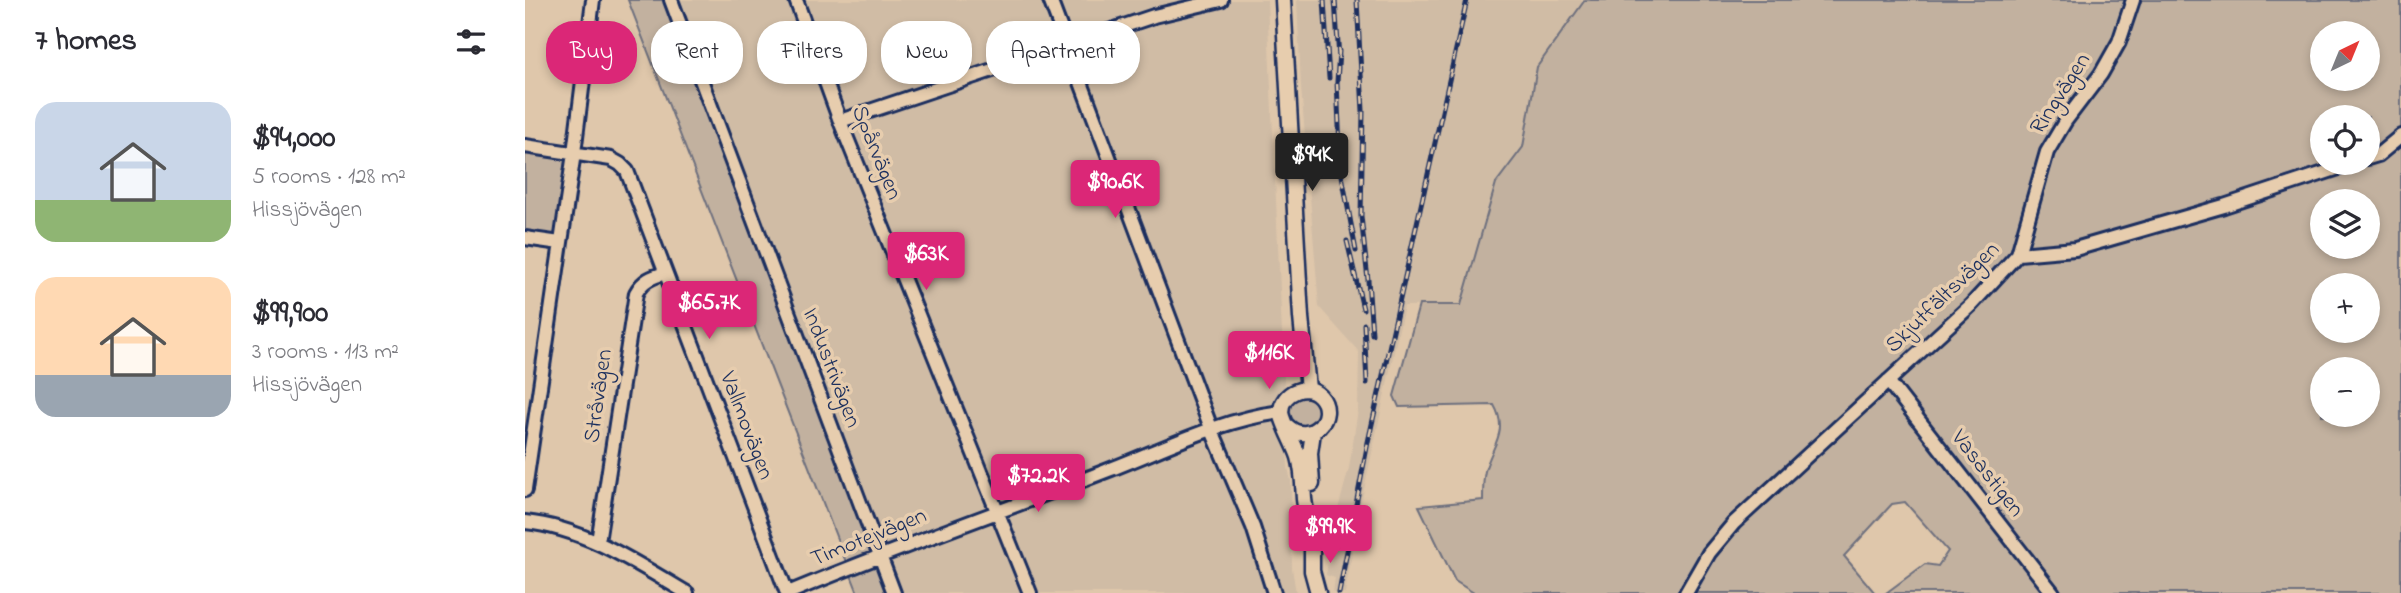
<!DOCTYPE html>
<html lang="en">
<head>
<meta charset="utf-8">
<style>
	body { margin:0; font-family:"Indie Flower",sans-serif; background:#f7f7f7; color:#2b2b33; height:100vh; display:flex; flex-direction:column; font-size:26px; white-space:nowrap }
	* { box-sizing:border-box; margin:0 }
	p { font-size:23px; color:#7c7c81 }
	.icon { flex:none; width:38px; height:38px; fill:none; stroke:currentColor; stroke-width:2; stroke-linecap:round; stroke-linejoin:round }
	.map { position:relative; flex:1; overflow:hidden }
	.sheet { display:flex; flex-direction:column; background:#fff; width:525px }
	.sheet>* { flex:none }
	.hud { position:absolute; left:21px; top:21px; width:665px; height:63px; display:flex; gap:14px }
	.needle { width:46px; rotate:43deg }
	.tools { position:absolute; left:1785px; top:21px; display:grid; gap:14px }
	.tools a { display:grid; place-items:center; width:70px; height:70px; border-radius:50%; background:#fff; box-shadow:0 4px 10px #0003; font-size:35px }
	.price { position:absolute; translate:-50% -60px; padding:0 16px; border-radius:7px; background:#db2777; color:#fff; font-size:23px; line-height:46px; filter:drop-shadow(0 2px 4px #0008) }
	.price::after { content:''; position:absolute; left:50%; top:42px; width:21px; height:16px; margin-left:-10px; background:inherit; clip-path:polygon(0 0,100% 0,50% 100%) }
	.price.active { background:#222; color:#fff }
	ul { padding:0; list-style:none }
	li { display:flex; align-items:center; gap:21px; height:175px; padding:0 35px }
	li span { display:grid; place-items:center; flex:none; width:196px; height:140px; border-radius:21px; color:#555 }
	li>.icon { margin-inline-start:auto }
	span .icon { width:84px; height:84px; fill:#fffc; stroke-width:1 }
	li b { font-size:30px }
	h2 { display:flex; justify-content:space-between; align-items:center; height:84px; padding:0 35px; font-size:30px }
	.tag { padding:0 24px; border-radius:28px; background:#fff; box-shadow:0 4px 10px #0003; font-size:24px; line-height:63px }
	.tag.active { background:#db2777; color:#fff }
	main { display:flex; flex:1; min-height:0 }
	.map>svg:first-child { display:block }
	.built { fill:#d0bca5 }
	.green { fill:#c2b19f; stroke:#6e707e; stroke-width:2; fill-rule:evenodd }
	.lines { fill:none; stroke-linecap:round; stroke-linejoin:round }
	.minor-casing { stroke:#1b2f5e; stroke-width:18 }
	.major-casing { stroke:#1b2f5e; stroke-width:19 }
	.minor { stroke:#e7cdae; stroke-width:12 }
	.major { stroke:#e7cdae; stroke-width:14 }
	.rail-casing { stroke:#1b2f5e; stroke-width:5 }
	.rail { stroke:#e7cdae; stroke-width:2.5; stroke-dasharray:8; stroke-linecap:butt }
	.labels { text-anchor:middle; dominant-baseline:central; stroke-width:7; stroke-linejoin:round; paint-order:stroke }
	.street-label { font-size:23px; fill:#1b2f5e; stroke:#e7cdae }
</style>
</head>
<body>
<main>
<section class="sheet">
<h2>7 homes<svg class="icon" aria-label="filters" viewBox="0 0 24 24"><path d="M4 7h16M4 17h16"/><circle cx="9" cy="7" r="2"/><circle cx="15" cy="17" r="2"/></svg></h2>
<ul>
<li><span style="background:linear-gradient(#c9d6e8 70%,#8fb573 0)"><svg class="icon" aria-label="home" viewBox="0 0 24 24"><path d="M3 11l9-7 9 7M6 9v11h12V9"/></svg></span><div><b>$94,000</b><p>5 rooms · 128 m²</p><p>Hissjövägen</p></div></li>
<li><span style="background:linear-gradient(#ffd9b3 70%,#9aa5b1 0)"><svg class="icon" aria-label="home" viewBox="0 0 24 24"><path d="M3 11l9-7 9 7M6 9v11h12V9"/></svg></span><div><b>$99,900</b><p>3 rooms · 113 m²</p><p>Hissjövägen</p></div></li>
</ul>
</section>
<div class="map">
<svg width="1876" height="593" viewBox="0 0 1876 593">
	<rect width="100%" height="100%" fill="#dfc7ab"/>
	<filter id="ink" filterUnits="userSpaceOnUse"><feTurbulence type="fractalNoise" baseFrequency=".0143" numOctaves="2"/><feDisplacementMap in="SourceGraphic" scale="14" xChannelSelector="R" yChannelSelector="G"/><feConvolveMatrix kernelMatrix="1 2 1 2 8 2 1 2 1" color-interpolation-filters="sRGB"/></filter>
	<g filter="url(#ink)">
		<path class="built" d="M139 0H742L763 468 766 481 767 568 771 593H369Z
			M772 0H1060L1012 67 998 147 971 183 936 305 879 306 836 503 820 593H808L810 578 801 575 808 528 824 468 833 410 834 352 794 307 776 87Z"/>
		<path class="green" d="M103 0H146L369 593H333Z
			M1060 0H1876V593H1361L1400 564 1413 566 1423 551 1380 502 1367 504 1319 556 1350 593H949L930 581 894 506 958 500C958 490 958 480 960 471 967 445 984 432 969 405L874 407 869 396 894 305H936L971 183 998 147 1012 67ZM1797 33H1843V79H1797ZM1797 117H1843V163H1797ZM1797 201H1843V247H1797ZM1797 285H1843V331H1797ZM1797 369H1843V415H1797Z
			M0 150 41 157 36 229C25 241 15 238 0 236Z
			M765 411a14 14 0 1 1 28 0a14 14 0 1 1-28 0Z"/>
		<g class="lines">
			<g class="minor-casing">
				<path id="minor" d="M146 0 369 593
					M271 0 315 121 505 593
					M525 0 686 428 728 527 749 593
					M315 121 629 16 696 0
					M0 146 86 159 95 164 102 171 262 593
					M1843 158 1853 155 1876 136
					M0 238 35 243
					M1493 254 1522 152 1541 120 1576 74 1594 42 1608 0
					M1363 381 1528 593
					M0 490 49 153 68 0
					M0 522C60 528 111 563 162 593
					M73 542 111 293C118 280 127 277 140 273
					M263 593C368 549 475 512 581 471 639 449 694 420 756 412
					M1161 593 1184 553 1209 523 1446 305 1493 254 1550 249 1699 206 1829 163"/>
			</g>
			<g class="major-casing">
				<path id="major" d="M758 0 776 317 783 389
					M762 426C784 447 814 417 795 396 782 382 756 392 756 412 757 422 770 445 774 457 778 471 778 485 779 499 781 514 784 528 786 542
					M787 484 785 453 788 432
					M787 532V571L793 593"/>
			</g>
			<use href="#minor" class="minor"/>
			<use href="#major" class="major"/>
			<g class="rail-casing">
				<path id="rail" d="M799 0 804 78
					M810 0 814 58
					M832 0 838 111 836 216 843 280 847 334
					M814 51 812 82 816 170 831 251
					M822 241 838 309
					M839 324 842 383
					M814 593 843 442 942 0"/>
			</g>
			<use href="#rail" class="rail"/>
		</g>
	</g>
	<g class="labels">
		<g class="street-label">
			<text transform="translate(1536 94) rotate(-57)">Ringvägen</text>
			<text transform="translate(351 153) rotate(68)">Spårvägen</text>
			<text transform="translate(1418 298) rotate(-44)">Skjutfältsvägen</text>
			<text transform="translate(306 368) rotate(69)">Industrivägen</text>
			<text transform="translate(74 396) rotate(-82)">Stråvägen</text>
			<text transform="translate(221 426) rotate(69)">Vallmovägen</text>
			<text transform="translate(1462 474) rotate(52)">Vasastigen</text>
			<text transform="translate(344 538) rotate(-22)">Timotejvägen</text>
		</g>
	</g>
</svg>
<div class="tools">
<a><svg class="needle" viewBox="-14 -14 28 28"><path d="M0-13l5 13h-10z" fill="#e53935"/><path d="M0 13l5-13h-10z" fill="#7c7c81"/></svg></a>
<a><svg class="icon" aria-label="locate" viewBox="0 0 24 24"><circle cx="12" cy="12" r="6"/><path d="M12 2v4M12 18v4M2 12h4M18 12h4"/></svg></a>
<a><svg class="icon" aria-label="layers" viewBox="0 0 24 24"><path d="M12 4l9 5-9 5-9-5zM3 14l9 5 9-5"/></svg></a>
<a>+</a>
<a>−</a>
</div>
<b class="price active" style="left:787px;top:193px">$94K</b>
<b class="price" style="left:590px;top:220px">$90.6K</b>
<b class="price" style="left:401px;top:292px">$63K</b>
<b class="price" style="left:184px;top:341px">$65.7K</b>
<b class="price" style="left:744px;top:391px">$116K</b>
<b class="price" style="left:513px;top:514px">$72.2K</b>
<b class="price" style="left:805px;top:565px">$99.9K</b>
<div class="hud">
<a class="tag active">Buy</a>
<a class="tag">Rent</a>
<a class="tag">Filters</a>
<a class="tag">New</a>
<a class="tag">Apartment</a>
</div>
</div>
</main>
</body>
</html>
